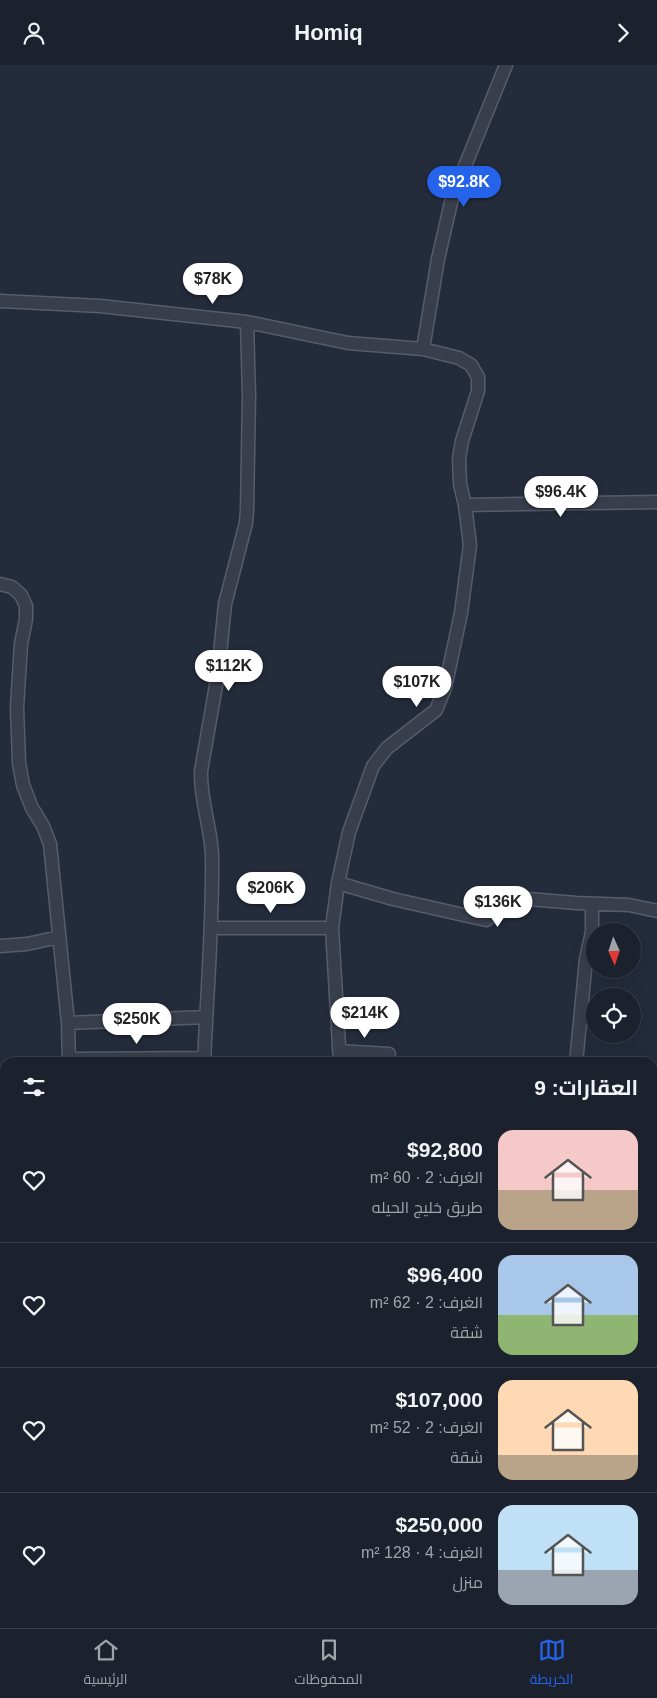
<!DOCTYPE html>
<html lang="ar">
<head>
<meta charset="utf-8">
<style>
	body { margin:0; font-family:Arial,Cairo,sans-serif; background:#282e39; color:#f1f3f6; direction:rtl; height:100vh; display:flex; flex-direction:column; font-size:19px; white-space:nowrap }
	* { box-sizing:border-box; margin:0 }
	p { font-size:16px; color:#a0a3aa }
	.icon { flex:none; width:28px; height:28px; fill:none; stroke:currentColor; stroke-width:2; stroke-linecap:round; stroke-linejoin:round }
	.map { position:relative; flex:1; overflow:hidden; direction:ltr }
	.drawer { position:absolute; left:0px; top:992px; width:658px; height:571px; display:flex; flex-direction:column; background:#1b212d; border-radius:15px 15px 0 0; box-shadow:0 5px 20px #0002,0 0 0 1px #393e49; direction:rtl }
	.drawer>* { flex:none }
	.needle { width:32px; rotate:177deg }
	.tools { position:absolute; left:586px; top:858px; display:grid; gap:10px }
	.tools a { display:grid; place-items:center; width:55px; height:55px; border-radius:50%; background:#1b212d; box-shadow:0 5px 20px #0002,0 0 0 1px #393e49; font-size:25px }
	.price { position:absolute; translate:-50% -42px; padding:0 11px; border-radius:18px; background:#fff; color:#222; font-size:16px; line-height:32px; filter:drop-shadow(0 1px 2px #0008) }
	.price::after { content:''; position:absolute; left:50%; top:30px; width:15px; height:11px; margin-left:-8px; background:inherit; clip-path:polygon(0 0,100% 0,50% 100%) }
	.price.selected { background:#2563eb; color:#fff }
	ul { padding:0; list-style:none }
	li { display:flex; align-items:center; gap:15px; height:125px; padding:0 20px }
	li+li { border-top:1px solid #393e49 }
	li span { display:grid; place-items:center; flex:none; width:140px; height:100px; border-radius:15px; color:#555 }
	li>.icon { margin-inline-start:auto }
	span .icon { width:60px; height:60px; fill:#fffc; stroke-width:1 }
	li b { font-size:21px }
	h2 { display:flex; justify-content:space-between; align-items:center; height:60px; padding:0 20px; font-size:21px }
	header { display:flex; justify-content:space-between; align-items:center; height:65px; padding:0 20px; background:#1b212d; font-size:22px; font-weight:700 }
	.tabs { display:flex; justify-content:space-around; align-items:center; height:70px; border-top:1px solid #393e49; background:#1b212d; font-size:14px; color:#a0a3aa }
	.tabs a { display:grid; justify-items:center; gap:2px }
	.tabs .selected { color:#2563eb }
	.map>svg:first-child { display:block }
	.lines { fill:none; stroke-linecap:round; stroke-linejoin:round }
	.street-casing { stroke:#565c6a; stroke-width:15 }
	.secondary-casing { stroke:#565c6a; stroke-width:21 }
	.path { stroke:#44555a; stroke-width:2; stroke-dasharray:4 4; stroke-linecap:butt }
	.street { stroke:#383e4c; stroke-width:12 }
	.secondary { stroke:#464d5f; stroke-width:19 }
</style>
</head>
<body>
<header><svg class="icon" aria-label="forward" viewBox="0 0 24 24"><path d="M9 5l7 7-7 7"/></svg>Homiq<svg class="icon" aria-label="person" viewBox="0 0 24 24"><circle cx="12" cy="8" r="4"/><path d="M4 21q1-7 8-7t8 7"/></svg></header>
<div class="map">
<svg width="657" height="1563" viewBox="0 0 657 1563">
	<rect width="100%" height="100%" fill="#242c3c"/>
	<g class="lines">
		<g class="street-casing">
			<path id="street" d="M0 236 100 241 247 257 348 278 423 284 459 293 471 300 478 312V326L462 376 459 393 460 419 465 440 470 480 461 548 445 623 436 645 387 683 373 701 349 767 338 818 332 863 340 998
				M423 284 438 194 452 133 506 0
				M465 440 657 437
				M0 519 12 522 21 530 26 541V554L21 579 17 642 19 698 23 720 32 743 43 761 50 779 68 958 69 998
				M338 818 393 834 486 855 489 853 493 831 576 838 629 840 657 846
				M211 863H332
				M0 881 27 879 59 872
				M68 958 206 952
				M339 986 389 989
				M70 994 204 993
				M204 998C207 928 213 859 212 790 211 762 200 735 201 706L218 609 225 539 246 458 247 445 249 331 247 257
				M576 998 586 894 592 867V839
				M0 1030H5
				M652 1050H657
				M0 1099H5
				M652 1180 657 1192
				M0 1200 5 1142
				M0 1291 5 1293
				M0 1366 5 1345
				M466 1559 467 1563
				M315 1563V1559"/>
		</g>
		<g class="secondary-casing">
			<path id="secondary" d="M652 1506H657
				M363 1563 365 1559"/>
		</g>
		<path class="path" d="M0 1074H5
			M0 1120H5
			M0 1510 5 1509
			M122 1559 123 1563
			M239 1559 240 1563
			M632 1559V1563
			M19 1563V1559
			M174 1563 176 1559"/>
		<use href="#street" class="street"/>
		<use href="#secondary" class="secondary"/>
	</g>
</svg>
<div class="tools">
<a><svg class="needle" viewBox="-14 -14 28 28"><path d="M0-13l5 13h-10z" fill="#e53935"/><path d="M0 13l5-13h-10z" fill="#a0a3aa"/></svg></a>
<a><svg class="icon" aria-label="locate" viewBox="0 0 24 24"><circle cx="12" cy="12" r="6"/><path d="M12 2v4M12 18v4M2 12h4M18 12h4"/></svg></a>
</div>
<b class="price selected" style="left:464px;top:143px">$92.8K</b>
<b class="price" style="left:213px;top:240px">$78K</b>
<b class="price" style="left:561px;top:453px">$96.4K</b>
<b class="price" style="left:229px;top:627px">$112K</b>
<b class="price" style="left:417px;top:643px">$107K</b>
<b class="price" style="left:271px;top:849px">$206K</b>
<b class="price" style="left:498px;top:863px">$136K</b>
<b class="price" style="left:365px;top:974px">$214K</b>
<b class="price" style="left:137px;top:980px">$250K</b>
<section class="drawer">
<h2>العقارات: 9<svg class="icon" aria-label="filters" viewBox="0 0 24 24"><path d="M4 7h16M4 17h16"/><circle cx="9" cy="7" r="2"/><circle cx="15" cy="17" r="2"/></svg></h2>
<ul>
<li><span style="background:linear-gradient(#f6c9c9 60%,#b9a48a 0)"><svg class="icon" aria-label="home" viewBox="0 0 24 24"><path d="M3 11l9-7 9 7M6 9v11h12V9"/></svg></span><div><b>$92,800</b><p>الغرف: 2 · 60 m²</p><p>طريق خليج الحيله</p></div><svg class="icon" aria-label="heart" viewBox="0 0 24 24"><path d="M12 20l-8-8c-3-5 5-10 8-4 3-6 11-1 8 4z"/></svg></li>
<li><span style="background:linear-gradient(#a9c7e8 60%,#8fb573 0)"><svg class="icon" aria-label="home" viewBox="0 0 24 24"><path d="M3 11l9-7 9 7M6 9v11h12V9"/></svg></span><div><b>$96,400</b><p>الغرف: 2 · 62 m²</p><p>شقة</p></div><svg class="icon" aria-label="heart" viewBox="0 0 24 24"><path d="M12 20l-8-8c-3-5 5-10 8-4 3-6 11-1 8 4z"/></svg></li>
<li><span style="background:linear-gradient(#ffd9b3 75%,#b9a48a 0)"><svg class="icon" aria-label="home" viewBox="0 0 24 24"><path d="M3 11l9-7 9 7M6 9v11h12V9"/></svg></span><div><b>$107,000</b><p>الغرف: 2 · 52 m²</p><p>شقة</p></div><svg class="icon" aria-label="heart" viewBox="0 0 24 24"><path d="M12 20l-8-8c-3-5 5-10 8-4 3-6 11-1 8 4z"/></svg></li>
<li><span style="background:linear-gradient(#bfe0f5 65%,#9aa5b1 0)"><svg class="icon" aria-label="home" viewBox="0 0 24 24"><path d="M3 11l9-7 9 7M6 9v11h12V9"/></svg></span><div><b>$250,000</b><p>الغرف: 4 · 128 m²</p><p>منزل</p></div><svg class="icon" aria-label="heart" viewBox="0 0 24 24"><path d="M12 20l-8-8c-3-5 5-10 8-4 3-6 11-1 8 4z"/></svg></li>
</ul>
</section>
</div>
<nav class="tabs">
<a class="selected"><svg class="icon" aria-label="map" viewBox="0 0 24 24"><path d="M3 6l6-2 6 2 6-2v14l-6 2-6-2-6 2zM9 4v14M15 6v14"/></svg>الخريطة</a>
<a><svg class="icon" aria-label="saved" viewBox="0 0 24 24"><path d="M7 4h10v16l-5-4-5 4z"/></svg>المحفوظات</a>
<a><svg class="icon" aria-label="home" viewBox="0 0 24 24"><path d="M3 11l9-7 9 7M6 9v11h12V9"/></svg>الرئيسية</a>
</nav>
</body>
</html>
